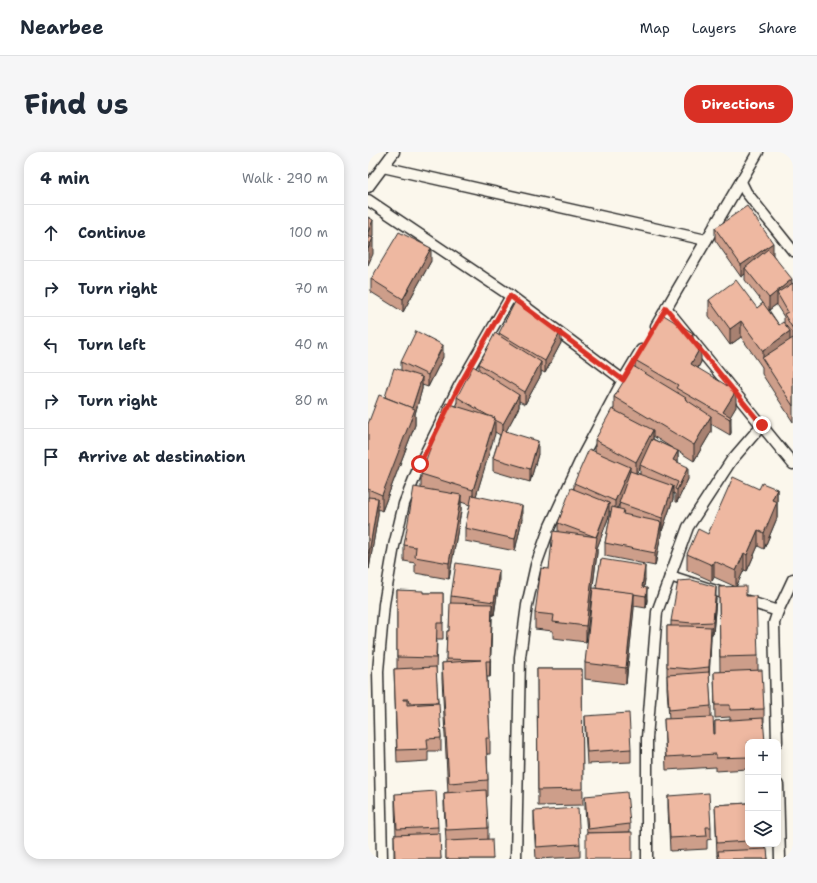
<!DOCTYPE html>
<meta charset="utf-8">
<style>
:root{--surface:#fff;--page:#f6f6f7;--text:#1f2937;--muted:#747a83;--line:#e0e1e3;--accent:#d93025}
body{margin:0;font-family:"Shantell Sans",sans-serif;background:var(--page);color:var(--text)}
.controls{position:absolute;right:12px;bottom:12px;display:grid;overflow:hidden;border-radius:8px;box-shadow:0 2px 10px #0003}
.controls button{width:36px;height:36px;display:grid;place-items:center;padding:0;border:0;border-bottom:1px solid var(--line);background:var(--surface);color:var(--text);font:20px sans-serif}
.stop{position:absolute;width:12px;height:12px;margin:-9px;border:3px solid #d93025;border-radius:50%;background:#fff}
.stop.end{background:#d93025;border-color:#fff;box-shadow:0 1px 4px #0008}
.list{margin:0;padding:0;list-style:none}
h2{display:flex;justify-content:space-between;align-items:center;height:52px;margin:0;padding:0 16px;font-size:17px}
h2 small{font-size:13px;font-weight:400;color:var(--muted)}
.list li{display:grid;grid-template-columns:26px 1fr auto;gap:12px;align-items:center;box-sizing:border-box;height:56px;padding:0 16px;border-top:1px solid var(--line)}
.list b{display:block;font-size:15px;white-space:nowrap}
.list em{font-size:13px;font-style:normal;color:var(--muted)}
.icon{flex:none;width:22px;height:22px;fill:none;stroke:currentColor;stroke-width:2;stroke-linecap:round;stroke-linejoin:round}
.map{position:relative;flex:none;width:425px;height:707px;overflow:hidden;border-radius:16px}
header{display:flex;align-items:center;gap:24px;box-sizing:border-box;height:56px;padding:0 20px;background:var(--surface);border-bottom:1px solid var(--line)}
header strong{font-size:19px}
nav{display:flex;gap:22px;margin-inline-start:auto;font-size:14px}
.intro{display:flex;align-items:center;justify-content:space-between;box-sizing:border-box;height:96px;padding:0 24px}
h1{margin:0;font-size:28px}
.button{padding:10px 18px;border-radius:16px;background:var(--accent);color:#fff;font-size:14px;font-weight:700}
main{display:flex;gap:24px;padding:0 24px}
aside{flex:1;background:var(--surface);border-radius:16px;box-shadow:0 2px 10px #0003}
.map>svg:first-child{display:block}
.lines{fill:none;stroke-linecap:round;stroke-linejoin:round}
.street-casing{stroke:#2b2b2b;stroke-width:13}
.street{stroke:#fbf7ec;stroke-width:10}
.wall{fill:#cd9e8a;stroke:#2b2b2b;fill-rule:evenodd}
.shaded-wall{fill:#a78171;stroke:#2b2b2b}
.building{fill:#eeb8a1;stroke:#2b2b2b}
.route{stroke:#d93025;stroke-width:5}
</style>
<header>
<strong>Nearbee</strong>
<nav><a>Map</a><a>Layers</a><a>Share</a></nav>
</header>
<div class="intro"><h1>Find us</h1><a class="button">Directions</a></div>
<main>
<aside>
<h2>4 min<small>Walk · 290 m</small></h2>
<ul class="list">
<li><svg class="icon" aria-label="ahead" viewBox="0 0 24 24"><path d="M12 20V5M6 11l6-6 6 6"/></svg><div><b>Continue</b></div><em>100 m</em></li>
<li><svg class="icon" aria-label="right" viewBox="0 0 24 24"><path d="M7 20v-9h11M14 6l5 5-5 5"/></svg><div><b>Turn right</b></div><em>70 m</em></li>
<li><svg class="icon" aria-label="left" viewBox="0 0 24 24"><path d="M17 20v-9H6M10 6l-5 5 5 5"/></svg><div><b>Turn left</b></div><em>40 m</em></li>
<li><svg class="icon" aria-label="right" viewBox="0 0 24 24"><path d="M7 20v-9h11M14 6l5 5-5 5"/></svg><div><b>Turn right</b></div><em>80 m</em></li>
<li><svg class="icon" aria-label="arrive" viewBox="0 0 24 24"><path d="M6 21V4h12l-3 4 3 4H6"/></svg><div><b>Arrive at destination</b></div></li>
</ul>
</aside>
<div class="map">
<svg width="425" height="707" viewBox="0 0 425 707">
<rect width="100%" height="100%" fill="#fbf7ec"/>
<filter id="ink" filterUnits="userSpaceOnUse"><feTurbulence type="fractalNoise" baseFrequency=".025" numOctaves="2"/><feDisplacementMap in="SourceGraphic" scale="8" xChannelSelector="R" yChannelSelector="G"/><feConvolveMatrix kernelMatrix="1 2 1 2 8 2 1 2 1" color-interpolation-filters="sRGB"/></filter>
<g filter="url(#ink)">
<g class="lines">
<defs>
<g id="street">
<polyline points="15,15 338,88"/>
<polyline points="373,30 378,40 425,99"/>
<polyline points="0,35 26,0"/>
<polyline points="0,48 143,144 255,228"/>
<polyline points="298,156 425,312"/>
<polyline points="288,174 390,0"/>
<polyline points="302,424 410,459"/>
<polyline points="409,590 406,471 410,459 425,427"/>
<polyline points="410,633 412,707"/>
<polyline points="14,707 10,519 16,452 26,394 36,352 52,312 91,234 143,144"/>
<polyline points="148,707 152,505 159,453 168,413 182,374 214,305 255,228 273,198"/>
<polyline points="279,707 279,586 289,460 320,375 363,309 394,273"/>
</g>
</defs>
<use href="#street" class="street-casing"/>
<use href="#street" class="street"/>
</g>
<g class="wall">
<path d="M347,76L405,103L424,132L425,131V270L394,222V215L373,185L362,193L341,164V148L389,156L395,151L377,128V122L373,125L347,88ZM409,152V154L416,165V171L411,173L401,158Z"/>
<polygon points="63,109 35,160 3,140 3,127"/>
<polygon points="131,181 193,191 177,221 173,219 173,223 157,252 151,249 151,255 138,279 170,302 162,330 125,319 125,306 132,283 127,280 108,344 154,367 147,399 97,389 97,376 102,353 93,350 93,359 81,427 47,421 47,411 36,409 36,393 53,336 53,322 89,254 89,245 111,217 111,212 131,184"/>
<path d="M325,189L333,210L330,216L368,255L362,264L363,281L362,283L343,272V280L326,309L310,299V310L320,327L309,350H307V342L305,341V347L294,379L293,378V382L287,414L237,404V391L243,360L241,359V364L229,396V401L218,490L185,486V479L167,477V461L181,417L190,380V371L206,337V331L227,300V288L246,258V245L267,215V208ZM285,284L307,298L285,287ZM272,315V322L268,321ZM251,352V357L249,356Z"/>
<polygon points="75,205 60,235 54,233 54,237 47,262 47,273 14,359 10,357 10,362 1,417 0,417 0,272 17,245 33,218 33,210"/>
<polygon points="391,337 409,337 409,366 396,397 390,394 379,419 376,418 368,435 378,444 390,504 390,519 396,557 396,570 380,590 380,617 348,619 348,615 298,618 296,567 301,567 299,536 299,474 303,474 303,469 348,447 345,482 343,482 341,526 343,554 343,565 346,582 347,582 347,569 362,568 362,565 347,566 346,520 352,520 351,435 368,435 346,425 344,429 319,418 319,402 340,382"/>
<polygon points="233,407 277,427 276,435 279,448 278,456 266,454 258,532 217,527 217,511"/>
<polygon points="131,430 126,463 124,463 122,525 119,525 122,586 122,602 119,602 120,628 120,644 118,645 120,676 120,688 125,707 78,707 78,689 76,653 76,641 80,640 74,527 74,511 78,511 79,479 81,479 83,444"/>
<polygon points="29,438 55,441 75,441 75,487 69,487 68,519 70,551 73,586 73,599 60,599 60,609 29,611 26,517 29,517"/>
<polygon points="169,517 214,517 215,653 170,654"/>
<polygon points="217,564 263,597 263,610 219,612 217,577"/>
<polygon points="27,642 70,675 70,681 73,707 26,707 26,683 28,683 27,654"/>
<polygon points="217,644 262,672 262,680 219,681 217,657"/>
<polygon points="300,644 343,675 343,687 339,688 339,697 302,699 300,656"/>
<polygon points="380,651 380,692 398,692 398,697 400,707 350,707 350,703 349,703 347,653"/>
<polygon points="166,659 212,692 212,705 168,707 166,672"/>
</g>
<g class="shaded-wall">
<polygon points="5,68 5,84 0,96 0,80"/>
<polygon points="5,86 5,102 0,113 0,97"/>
<polygon points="405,91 405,103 377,116 377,122 373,125 373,113"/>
<polygon points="63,96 63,109 35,160 35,147"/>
<polygon points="424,127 424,140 409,141 409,152 401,158 401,146"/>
<polygon points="373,169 373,185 362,193 362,177"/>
<polygon points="193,179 193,191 177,221 177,209"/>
<polygon points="422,179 422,195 395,207 395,199"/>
<polygon points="325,181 325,197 322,187"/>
<polygon points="75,193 75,205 60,235 60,223"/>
<polygon points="333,194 333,210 323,228 323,212"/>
<polygon points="173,210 173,223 157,252 157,240"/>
<polygon points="54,225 54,237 47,262 47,273 14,359 14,343 44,256"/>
<polygon points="368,239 368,255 361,267 355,260"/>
<polygon points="151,243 151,255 135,285 135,272"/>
<polygon points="343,264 343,280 326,309 326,293"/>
<polygon points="363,265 363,281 362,283 362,267"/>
<polygon points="127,266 127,282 105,354 105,338"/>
<polygon points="285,278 285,291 272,313 272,315 268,322 268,310"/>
<polygon points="170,289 170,302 162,330 162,317"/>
<polygon points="310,299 310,312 305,308"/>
<polygon points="262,315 262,327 247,362 247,349"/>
<polygon points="320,315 320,327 309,350 309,338"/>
<polygon points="305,334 305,347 294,379 294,366"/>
<polygon points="409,337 409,366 396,397 396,381 404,348"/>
<polygon points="93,343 93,359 81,427 81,411"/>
<polygon points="10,346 10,362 1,417 1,401"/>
<polygon points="241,351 241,364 229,396 229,401 218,490 218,474 228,386"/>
<polygon points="154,354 154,367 147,399 147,387"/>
<polygon points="293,370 293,382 287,414 287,401"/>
<polygon points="390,378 390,394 379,419 379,403"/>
<polygon points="376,401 376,418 368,435 368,419"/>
<polygon points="346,409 346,425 344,429 344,413"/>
<polygon points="277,414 277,427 275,443 274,435"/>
<polygon points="131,418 131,430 126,463 126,450"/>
<polygon points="348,435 348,447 345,482 345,470"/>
<polygon points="279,436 279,448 278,456 278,444"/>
<polygon points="266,441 266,457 258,532 258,516"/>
<polygon points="124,452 124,468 122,525 122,509"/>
<polygon points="343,475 343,488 341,528 341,515"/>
</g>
<g class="building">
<polygon points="379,54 405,91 373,113 347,76"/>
<polygon points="0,65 5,68 0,80"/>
<polygon points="31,80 63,96 35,147 3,127"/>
<polygon points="0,84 5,86 0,97"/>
<polygon points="400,97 424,127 401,146 377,116"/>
<polygon points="368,128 389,156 395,151 411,173 415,170 422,179 395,199 373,169 362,177 341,148"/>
<polygon points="425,131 425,177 416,162 420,160 409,141"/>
<polygon points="147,150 193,179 177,209 131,181"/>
<polygon points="294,162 325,181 322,187 333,194 323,212 368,239 355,260 363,265 362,267 308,236 310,233 267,208"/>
<polygon points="48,179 75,193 60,223 33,210"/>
<polygon points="127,181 173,210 157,240 111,212"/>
<polygon points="425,186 425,254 394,206"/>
<polygon points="105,214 151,243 135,272 127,268 127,266 119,263 89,245"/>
<polygon points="265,214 318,246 317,247 343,264 326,293 246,245"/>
<polygon points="26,216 54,225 44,256 17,245"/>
<polygon points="11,243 47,257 14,343 0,337 0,272"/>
<polygon points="78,251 127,266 105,338 53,322"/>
<polygon points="244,257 285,278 268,310 227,288"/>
<polygon points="134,278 170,289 162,317 125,306"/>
<polygon points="284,287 310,299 305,308 320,315 309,338 307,337 310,330 272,313"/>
<polygon points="221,297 262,315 247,349 206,331"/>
<polygon points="262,319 305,334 294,366 251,351"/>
<polygon points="365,325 391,337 394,331 409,337 404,348 409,350 396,381 390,378 379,403 376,401 368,419 346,409 344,413 319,402 330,377 340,382"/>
<polygon points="46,335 93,343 81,411 47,405 48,395 36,393"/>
<polygon points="203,336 241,351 228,385 225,384 190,371"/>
<polygon points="104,343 154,354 147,387 97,376"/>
<polygon points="0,345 10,346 1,401 0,401"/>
<polygon points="244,355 256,358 255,362 293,370 287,401 237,391"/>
<polygon points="185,379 229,385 218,474 185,470 186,463 167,461 173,416 181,417"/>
<polygon points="233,407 277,414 274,435 279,436 278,444 228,436"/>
<polygon points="88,411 131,418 126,450 83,444"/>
<polygon points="324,428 348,435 345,470 324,471 303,469 310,429"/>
<polygon points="378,434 378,444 388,444 390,504 352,505 351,435"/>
<polygon points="225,436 266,441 258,516 217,511"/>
<polygon points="29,438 55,439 55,441 75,441 75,471 69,471 68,506 29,505"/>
<polygon points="82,451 124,452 122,509 118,509 122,586 118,586 120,628 81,631 74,511 113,508 78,507 79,479 81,479"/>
<polygon points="299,474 320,474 343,475 341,515 321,517 299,515"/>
<polygon points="68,515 70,550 41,551 40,547 35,547 35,548 39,548 39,553 71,551 73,586 59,587 60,597 29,598 26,517"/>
<polygon points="169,517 214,517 215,637 170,638"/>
<polygon points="394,518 396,557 362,558 362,553 347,553 346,520"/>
<polygon points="341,520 343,554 301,558 299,523"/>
<polygon points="261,561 263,597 219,600 217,564"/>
<polygon points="345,565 346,582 347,582 347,569 395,566 397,590 380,590 380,605 348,606 348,602 298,605 296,567"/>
<polygon points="118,638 120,676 78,678 76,641"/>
<polygon points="68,639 70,675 29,677 27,642"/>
<polygon points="259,640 262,672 220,677 217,644"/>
<polygon points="341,641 343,675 338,675 339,684 302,686 300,644"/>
<polygon points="380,651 380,689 349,691 347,653"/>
<polygon points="210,656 212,692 168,695 166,659"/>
<polygon points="264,680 264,707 218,707 218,681"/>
<polygon points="72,681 73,707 27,707 26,683"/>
<polygon points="124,687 125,707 78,707 78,689"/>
<polygon points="399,697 400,707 351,707 350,699"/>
</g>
</g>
<g class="lines" filter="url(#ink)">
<polyline class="route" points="52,312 91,234 142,144 255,228 298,156 394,273"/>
</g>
</svg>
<div class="controls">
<button>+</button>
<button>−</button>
<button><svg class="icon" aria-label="layers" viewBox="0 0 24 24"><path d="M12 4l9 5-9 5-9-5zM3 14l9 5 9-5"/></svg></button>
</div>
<div class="stop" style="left:52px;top:312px"></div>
<div class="stop end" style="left:394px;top:273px"></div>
</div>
</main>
